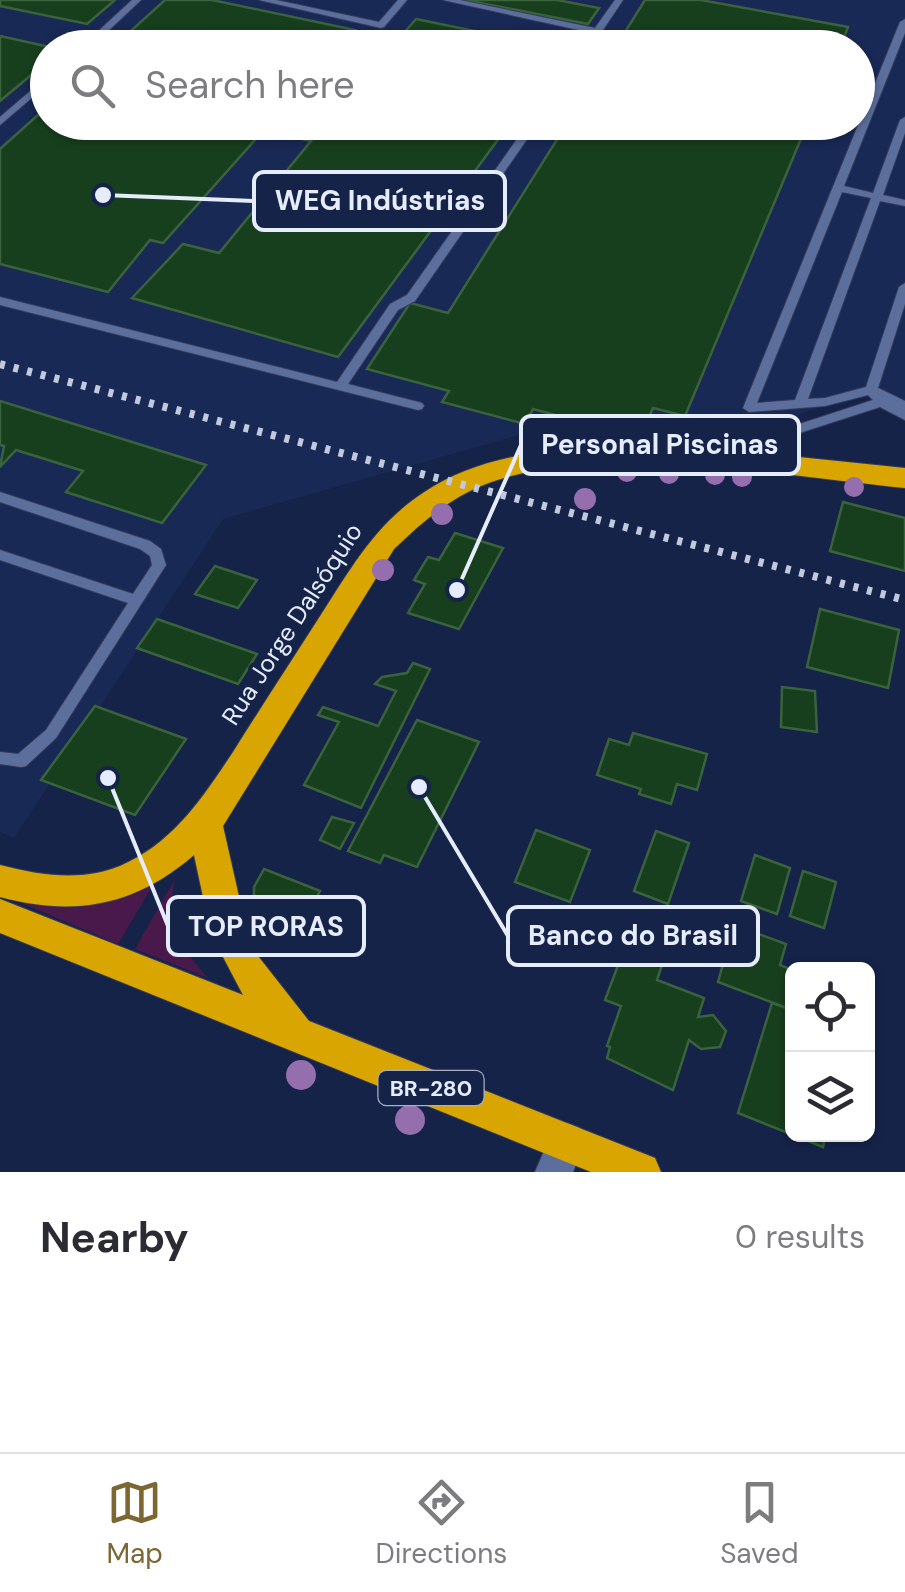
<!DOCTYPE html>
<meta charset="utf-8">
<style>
:root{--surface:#fff;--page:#f2f2f3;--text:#2b2b33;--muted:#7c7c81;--line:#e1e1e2;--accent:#7c6733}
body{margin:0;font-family:"DM Sans",sans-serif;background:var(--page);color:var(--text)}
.controls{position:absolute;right:30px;bottom:30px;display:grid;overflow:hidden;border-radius:15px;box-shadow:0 2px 8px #0004}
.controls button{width:90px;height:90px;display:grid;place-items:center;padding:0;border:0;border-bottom:2px solid var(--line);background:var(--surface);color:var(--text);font:50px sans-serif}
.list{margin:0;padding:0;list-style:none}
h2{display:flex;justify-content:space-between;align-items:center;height:130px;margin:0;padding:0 40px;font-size:42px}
h2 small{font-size:32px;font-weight:400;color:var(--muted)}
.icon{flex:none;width:55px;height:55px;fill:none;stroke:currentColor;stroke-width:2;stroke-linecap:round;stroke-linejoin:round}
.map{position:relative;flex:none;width:905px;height:1172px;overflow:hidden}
.search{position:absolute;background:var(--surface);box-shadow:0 2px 8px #0004;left:30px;right:30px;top:30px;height:110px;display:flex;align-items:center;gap:25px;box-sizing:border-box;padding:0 35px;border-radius:55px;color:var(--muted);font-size:38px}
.sheet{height:280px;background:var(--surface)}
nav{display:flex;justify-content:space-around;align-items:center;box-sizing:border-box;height:140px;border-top:2px solid var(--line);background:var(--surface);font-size:28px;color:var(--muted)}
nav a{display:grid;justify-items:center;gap:5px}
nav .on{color:var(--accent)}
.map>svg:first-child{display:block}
.built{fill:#192956;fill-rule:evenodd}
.green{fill:#48194a}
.building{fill:#173f1d;stroke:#3a623d;stroke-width:2.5}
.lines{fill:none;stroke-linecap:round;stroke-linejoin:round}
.lane-casing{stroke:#353c5b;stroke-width:2}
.street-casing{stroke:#353c5b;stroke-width:2}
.highway-casing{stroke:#353c5b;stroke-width:2}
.lane{fill:#5c6f9c;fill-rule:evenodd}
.street{fill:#5c6f9c;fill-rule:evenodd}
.highway{fill:#d8a501;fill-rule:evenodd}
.rail{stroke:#c1cadc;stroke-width:8;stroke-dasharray:5 9;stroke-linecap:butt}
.tree{fill:#956ead}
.labels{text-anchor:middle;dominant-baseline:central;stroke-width:8;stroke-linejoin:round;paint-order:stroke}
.shield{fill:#152349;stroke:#a7b0c6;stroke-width:2.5}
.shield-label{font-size:22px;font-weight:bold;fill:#e5ecfb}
.street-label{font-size:25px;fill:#e5ecfb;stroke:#152349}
.leader{fill:none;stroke:#e5ecfb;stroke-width:4}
.callout-dot{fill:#e5ecfb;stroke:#152349;stroke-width:4}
.callout{fill:#152349;stroke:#e5ecfb;stroke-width:4}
.callout-label{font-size:28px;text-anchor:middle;font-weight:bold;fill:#e5ecfb}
</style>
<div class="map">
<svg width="905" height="1172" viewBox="0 0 905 1172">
<rect width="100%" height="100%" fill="#152349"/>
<path class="built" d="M0,0H905V408L870,390L711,445L536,430L223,519L14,838L0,832ZM48,48H858V122H48Z"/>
<g class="green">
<polygon points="160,873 118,944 19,902 83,905"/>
<path d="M175,879C165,919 181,949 208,978L135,949Z"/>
</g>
<g class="building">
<polygon points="0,0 115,0 87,24 0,6"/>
<polygon points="165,0 212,0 355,30 339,48 112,48"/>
<polygon points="465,0 557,0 599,8 588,24"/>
<polygon points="645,0 701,0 848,27 840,48 615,48"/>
<polygon points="416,19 557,48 358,48 368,36 397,41"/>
<polygon points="0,36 54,48 48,48 48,61 0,101"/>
<polygon points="48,106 48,122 511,122 338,357 132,298 183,244 219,253 311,141 263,131 163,243 150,240 108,292 0,264 0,149"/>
<polygon points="568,122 808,122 685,416 653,408 640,438 533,409 525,424 442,402 449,391 367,369 410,303 448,313"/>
<polygon points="0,401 206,465 162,523 66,492 83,471 16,450 0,467 4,446 0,445"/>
<polygon points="843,502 905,518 905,571 830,551"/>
<polygon points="455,533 503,548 459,629 408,613 425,584 414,580 428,557 439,560"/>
<polygon points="215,566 257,580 238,608 195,594"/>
<polygon points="820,609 899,630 888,688 807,667"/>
<polygon points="157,619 257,654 238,684 137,648"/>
<polygon points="413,663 430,669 361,808 304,785 339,722 318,715 323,707 378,726 396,691 375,684 382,677 407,673"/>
<polygon points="782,687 815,691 817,732 781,727"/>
<polygon points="95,706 186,739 135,815 41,780"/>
<polygon points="417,720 479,742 417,867 384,855 380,863 348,851"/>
<polygon points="633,733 707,754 697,790 677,784 671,804 639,794 641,789 597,775 609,739 629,745"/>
<polygon points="332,817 354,823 340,849 320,840"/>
<polygon points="536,830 590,850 570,902 515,882"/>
<polygon points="656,831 689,843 668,904 634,891"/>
<polygon points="755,855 790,868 777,914 741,901"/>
<polygon points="264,869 320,891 294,940 254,922 254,887"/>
<polygon points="803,871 836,882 824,928 790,916"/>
<polygon points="633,925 685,941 682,952 668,947 657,980 704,998 698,1017 713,1015 726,1031 720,1047 701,1049 689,1040 673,1090 607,1058 610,1047 607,1046 621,1006 605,1000"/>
<polygon points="734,925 786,944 780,965 792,970 792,1010 718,982"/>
<polygon points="772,1003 792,1010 792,1134 826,1134 823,1147 738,1113"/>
</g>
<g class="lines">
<defs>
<g id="lane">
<polygon points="132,0 141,0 90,48 80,48"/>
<polygon points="259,0 276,0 379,22 398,0 407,0 384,27 381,28"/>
<polygon points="443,0 460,0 595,28 615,0 623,0 591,48 582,48 592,33"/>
<path d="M905,19V33L844,186L873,193L900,120L905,117V133L883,195L905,200V206L880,201L808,399L825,398L866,387L899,287L905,283V304L878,388L905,401V420L880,407L719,459H711L709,456L711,453L873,400L868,395L825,406L749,412L743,408L900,22ZM842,192L871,198L795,400L757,403Z"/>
<polygon points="48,76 48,84 0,125 0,117"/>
<polygon points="529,122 539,122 415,301 398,310 348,384 422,403 424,406 422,409 418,410 0,305 0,297 337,382 390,304 407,295"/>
<polygon points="0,492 150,541 161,549 166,565 56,738 26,766 21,767 0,764 0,752 18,754 46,730 128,603 0,560 0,550 133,594 152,565 150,556 140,549 0,502"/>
</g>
<polygon id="street" points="567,1123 580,1128 585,1141 573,1172 535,1172 554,1128"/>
<path id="highway" d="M636,446L749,452L905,468V488C789,476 587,441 481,486C447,500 420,524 394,549L223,826L247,932L258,956L309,1021L655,1158L661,1172H591L0,933V899L243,995L211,934L194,855C135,906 75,917 0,897V865C38,875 82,882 120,866C174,843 204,796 235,749C262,706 290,663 317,621C349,572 374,525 423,493C485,451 563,448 636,446Z"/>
</defs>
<use href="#lane" class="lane-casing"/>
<use href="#street" class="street-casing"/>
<use href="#highway" class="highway-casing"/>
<use href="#lane" class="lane"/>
<use href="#street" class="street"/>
<use href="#highway" class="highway"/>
<polyline class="rail" points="0,364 905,600"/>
</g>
<g class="tree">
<circle cx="627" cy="472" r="10"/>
<circle cx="669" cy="474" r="10"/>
<circle cx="715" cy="475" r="10"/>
<circle cx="742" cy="477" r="10"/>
<circle cx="854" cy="487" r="10"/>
<circle cx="585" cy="499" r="11"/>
<circle cx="442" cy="514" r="11"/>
<circle cx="383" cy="570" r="11"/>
<circle cx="301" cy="1075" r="15"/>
<circle cx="410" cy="1120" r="15"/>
</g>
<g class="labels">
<rect class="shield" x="378.5" y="1071" width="105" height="34" rx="8"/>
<g class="shield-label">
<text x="431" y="1088">BR-280</text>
</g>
<g class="street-label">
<text transform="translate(292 624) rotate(-57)">Rua Jorge Dalsóquio</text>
</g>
</g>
<path class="leader" d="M103 195L254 201M457 590L521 445M108 778L168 926M419 787L508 936"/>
<g class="callout-dot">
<circle cx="103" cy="195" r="10"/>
<circle cx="457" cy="590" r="10"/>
<circle cx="108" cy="778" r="10"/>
<circle cx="419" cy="787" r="10"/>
</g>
<g class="callout">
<rect x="254" y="172" width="251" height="58" rx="10"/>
<rect x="521" y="416" width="278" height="58" rx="10"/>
<rect x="168" y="897" width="196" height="58" rx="10"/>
<rect x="508" y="907" width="250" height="58" rx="10"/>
</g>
<g class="callout-label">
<text x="380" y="210">WEG Indústrias</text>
<text x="660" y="454">Personal Piscinas</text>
<text x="266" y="936">TOP RORAS</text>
<text x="633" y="945">Banco do Brasil</text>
</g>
</svg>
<div class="controls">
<button><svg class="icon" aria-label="locate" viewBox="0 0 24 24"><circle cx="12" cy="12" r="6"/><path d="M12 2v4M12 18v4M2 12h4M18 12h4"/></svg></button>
<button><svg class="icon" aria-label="layers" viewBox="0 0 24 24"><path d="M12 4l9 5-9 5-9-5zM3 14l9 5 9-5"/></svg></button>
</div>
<div class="search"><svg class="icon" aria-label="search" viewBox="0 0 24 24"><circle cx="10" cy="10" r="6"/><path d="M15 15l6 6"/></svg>Search here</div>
</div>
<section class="sheet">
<h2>Nearby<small>0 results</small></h2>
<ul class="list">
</ul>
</section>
<nav>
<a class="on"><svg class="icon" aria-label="map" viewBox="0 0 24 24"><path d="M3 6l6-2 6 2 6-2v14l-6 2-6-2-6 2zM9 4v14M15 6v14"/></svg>Map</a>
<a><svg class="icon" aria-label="directions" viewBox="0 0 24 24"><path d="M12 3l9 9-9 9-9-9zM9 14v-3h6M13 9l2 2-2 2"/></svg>Directions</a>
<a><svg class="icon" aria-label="saved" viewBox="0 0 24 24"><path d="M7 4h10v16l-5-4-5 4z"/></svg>Saved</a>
</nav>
